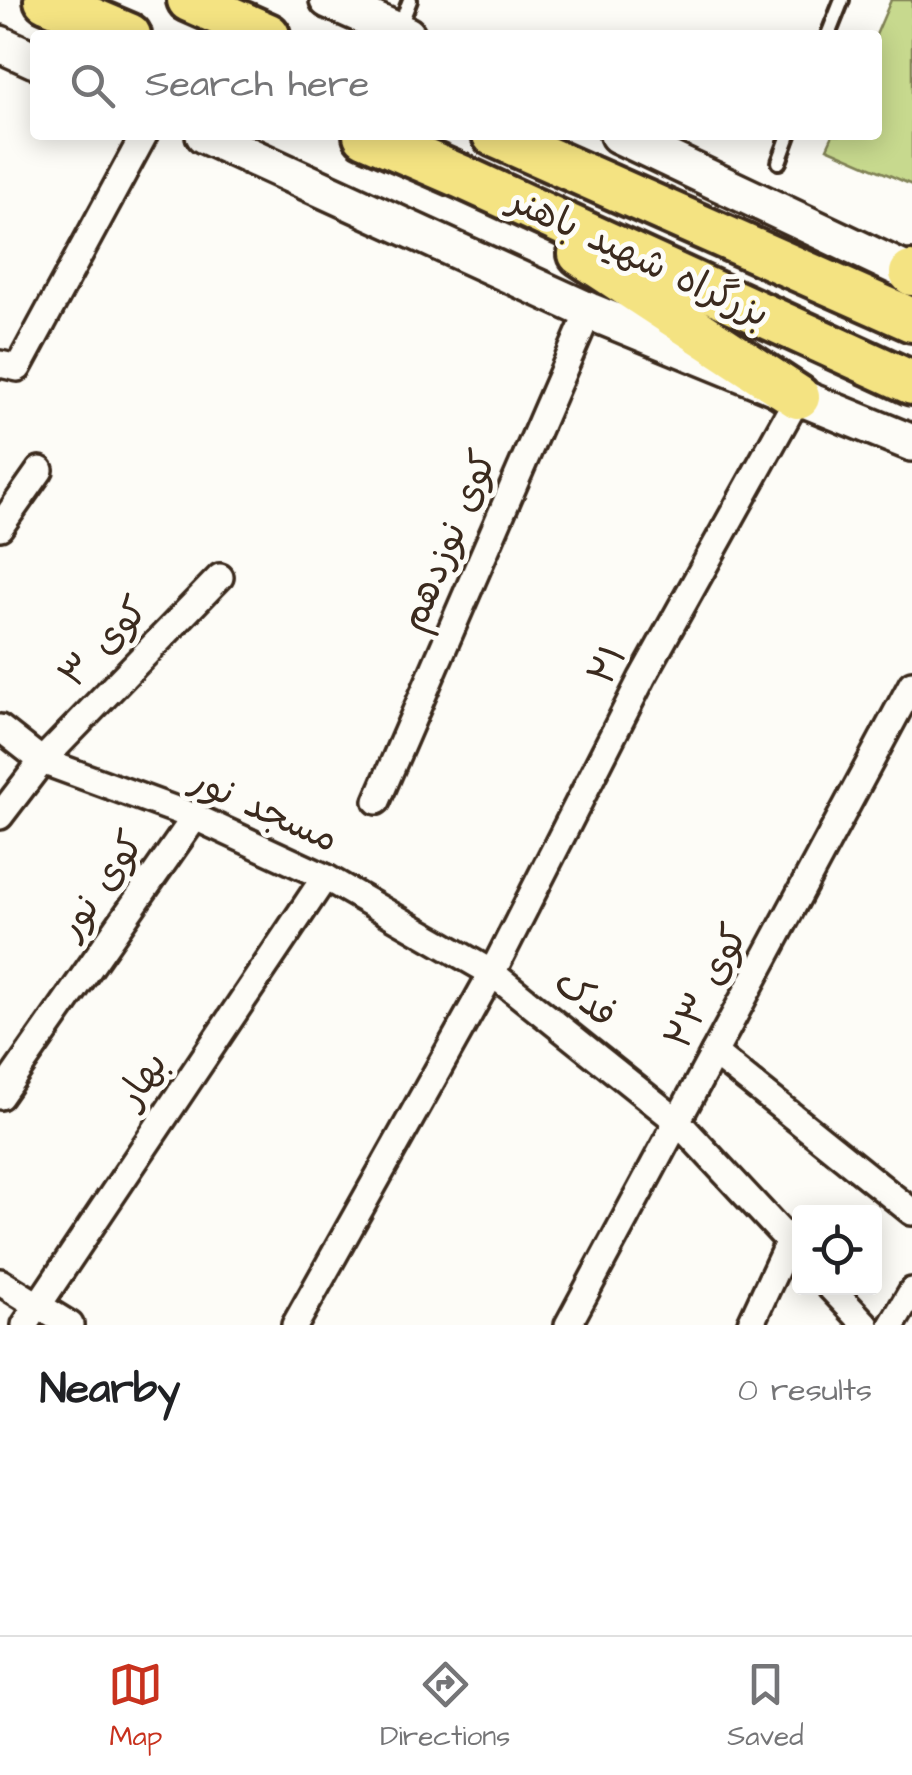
<!DOCTYPE html>
<meta charset="utf-8">
<style>
:root{--surface:#fff;--page:#f6f6f6;--text:#202124;--muted:#757577;--line:#e0e0e0;--accent:#c8321e}
body{margin:0;font-family:"Architects Daughter","Playpen Sans Arabic",sans-serif;background:var(--page);color:var(--text)}
.controls{position:absolute;right:30px;bottom:30px;display:grid;overflow:hidden;border-radius:10px;box-shadow:0 5px 25px #0003}
.controls button{width:90px;height:90px;display:grid;place-items:center;padding:0;border:0;border-bottom:2px solid var(--line);background:var(--surface);color:var(--text);font:50px sans-serif}
.list{margin:0;padding:0;list-style:none}
h2{display:flex;justify-content:space-between;align-items:center;height:130px;margin:0;padding:0 40px;font-size:42px}
h2 small{font-size:32px;font-weight:400;color:var(--muted)}
.icon{flex:none;width:55px;height:55px;fill:none;stroke:currentColor;stroke-width:2;stroke-linecap:round;stroke-linejoin:round}
.map{position:relative;flex:none;width:912px;height:1325px;overflow:hidden}
.search{position:absolute;background:var(--surface);box-shadow:0 5px 25px #0003;left:30px;right:30px;top:30px;height:110px;display:flex;align-items:center;gap:25px;box-sizing:border-box;padding:0 35px;border-radius:10px;color:var(--muted);font-size:38px}
.sheet{height:310px;background:var(--surface)}
nav{display:flex;justify-content:space-around;align-items:center;box-sizing:border-box;height:140px;border-top:2px solid var(--line);background:var(--surface);font-size:28px;color:var(--muted)}
nav a{display:grid;justify-items:center;gap:5px}
nav .on{color:var(--accent)}
.map>svg:first-child{display:block}
.green{fill:#c7d98e;stroke:#818256;stroke-width:2.5}
.lines{fill:none;stroke-linecap:round;stroke-linejoin:round}
.service-casing{stroke:#3b2a1e;stroke-width:20}
.minor-casing{stroke:#3b2a1e;stroke-width:32}
.secondary-casing{stroke:#3b2a1e;stroke-width:42}
.trunk-casing{stroke:#3b2a1e;stroke-width:50}
.service{stroke:#fdfcf7;stroke-width:12}
.minor{stroke:#fdfcf7;stroke-width:25}
.secondary{stroke:#fdfcf7;stroke-width:35}
.trunk{stroke:#f4e382;stroke-width:42}
.labels{text-anchor:middle;dominant-baseline:central;stroke-width:10;stroke-linejoin:round;paint-order:stroke}
.street-label{font-size:38px;fill:#3b2a1e;stroke:#fdfcf7}
</style>
<div class="map">
<svg width="912" height="1325" viewBox="0 0 912 1325">
<rect width="100%" height="100%" fill="#fdfcf7"/>
<filter id="ink" filterUnits="userSpaceOnUse"><feTurbulence type="fractalNoise" baseFrequency=".01" numOctaves="2"/><feDisplacementMap in="SourceGraphic" scale="20" xChannelSelector="R" yChannelSelector="G"/><feConvolveMatrix kernelMatrix="1 2 1 2 8 2 1 2 1" color-interpolation-filters="sRGB"/></filter>
<g filter="url(#ink)">
<polygon class="green" points="891,0 912,0 912,185 827,148 833,135 877,135 876,35"/>
<g class="lines">
<defs>
<g id="service">
<polyline points="399,28 410,0"/>
<polyline points="828,35 842,0"/>
<polyline points="779,162 789,135"/>
</g>
<g id="minor">
<polyline points="0,364 18,368 144,135"/>
<polyline points="0,527 40,470"/>
<polyline points="0,728 42,761 195,817 325,877 492,973 677,1121 800,1253"/>
<polyline points="377,801 589,311"/>
<polyline points="0,816 42,761 220,577"/>
<polyline points="714,1053 912,1212"/>
<polyline points="0,1096 195,817"/>
<polyline points="0,1282 70,1325"/>
<polyline points="831,1288 866,1325"/>
<polyline points="25,1325 325,877"/>
<polyline points="295,1325 492,973 642,678 798,397"/>
<polyline points="568,1325 912,684"/>
<polyline points="750,1325 789,1241"/>
<polyline points="892,1325 912,1291"/>
</g>
<g id="secondary">
<polyline points="328,0 407,35"/>
<polyline points="0,44 35,60"/>
<polyline points="204,135 589,311 912,443"/>
<polyline points="618,135 912,274"/>
</g>
<g id="trunk">
<polyline points="46,0 129,35"/>
<polyline points="189,0 268,35"/>
<polyline points="365,135 462,177 912,383"/>
<polyline points="494,135 912,320"/>
<polyline points="580,254 798,397"/>
<polyline points="911,273 912,274"/>
</g>
</defs>
<use href="#service" class="service-casing"/>
<use href="#minor" class="minor-casing"/>
<use href="#secondary" class="secondary-casing"/>
<use href="#trunk" class="trunk-casing"/>
<use href="#service" class="service"/>
<use href="#minor" class="minor"/>
<use href="#secondary" class="secondary"/>
<use href="#trunk" class="trunk"/>
</g>
</g>
<g class="labels">
<g class="street-label">
<text transform="translate(639 258) rotate(25)">بزرگراه شهید باهنر</text>
<text transform="translate(449 541) rotate(-67)">کوی نوزدهم</text>
<text transform="translate(104 643) rotate(-46)">کوی ۳</text>
<text transform="translate(608 665) rotate(-62)">۲۱</text>
<text transform="translate(264 810) rotate(24)">مسجد نور</text>
<text transform="translate(101 886) rotate(-55)">کوی نور</text>
<text transform="translate(707 987) rotate(-62)">کوی ۲۳</text>
<text transform="translate(585 999) rotate(39)">فدک</text>
<text transform="translate(143 1080) rotate(-56)">بهار</text>
</g>
</g>
</svg>
<div class="controls">
<button><svg class="icon" aria-label="locate" viewBox="0 0 24 24"><circle cx="12" cy="12" r="6"/><path d="M12 2v4M12 18v4M2 12h4M18 12h4"/></svg></button>
</div>
<div class="search"><svg class="icon" aria-label="search" viewBox="0 0 24 24"><circle cx="10" cy="10" r="6"/><path d="M15 15l6 6"/></svg>Search here</div>
</div>
<section class="sheet">
<h2>Nearby<small>0 results</small></h2>
<ul class="list">
</ul>
</section>
<nav>
<a class="on"><svg class="icon" aria-label="map" viewBox="0 0 24 24"><path d="M3 6l6-2 6 2 6-2v14l-6 2-6-2-6 2zM9 4v14M15 6v14"/></svg>Map</a>
<a><svg class="icon" aria-label="directions" viewBox="0 0 24 24"><path d="M12 3l9 9-9 9-9-9zM9 14v-3h6M13 9l2 2-2 2"/></svg>Directions</a>
<a><svg class="icon" aria-label="saved" viewBox="0 0 24 24"><path d="M7 4h10v16l-5-4-5 4z"/></svg>Saved</a>
</nav>
